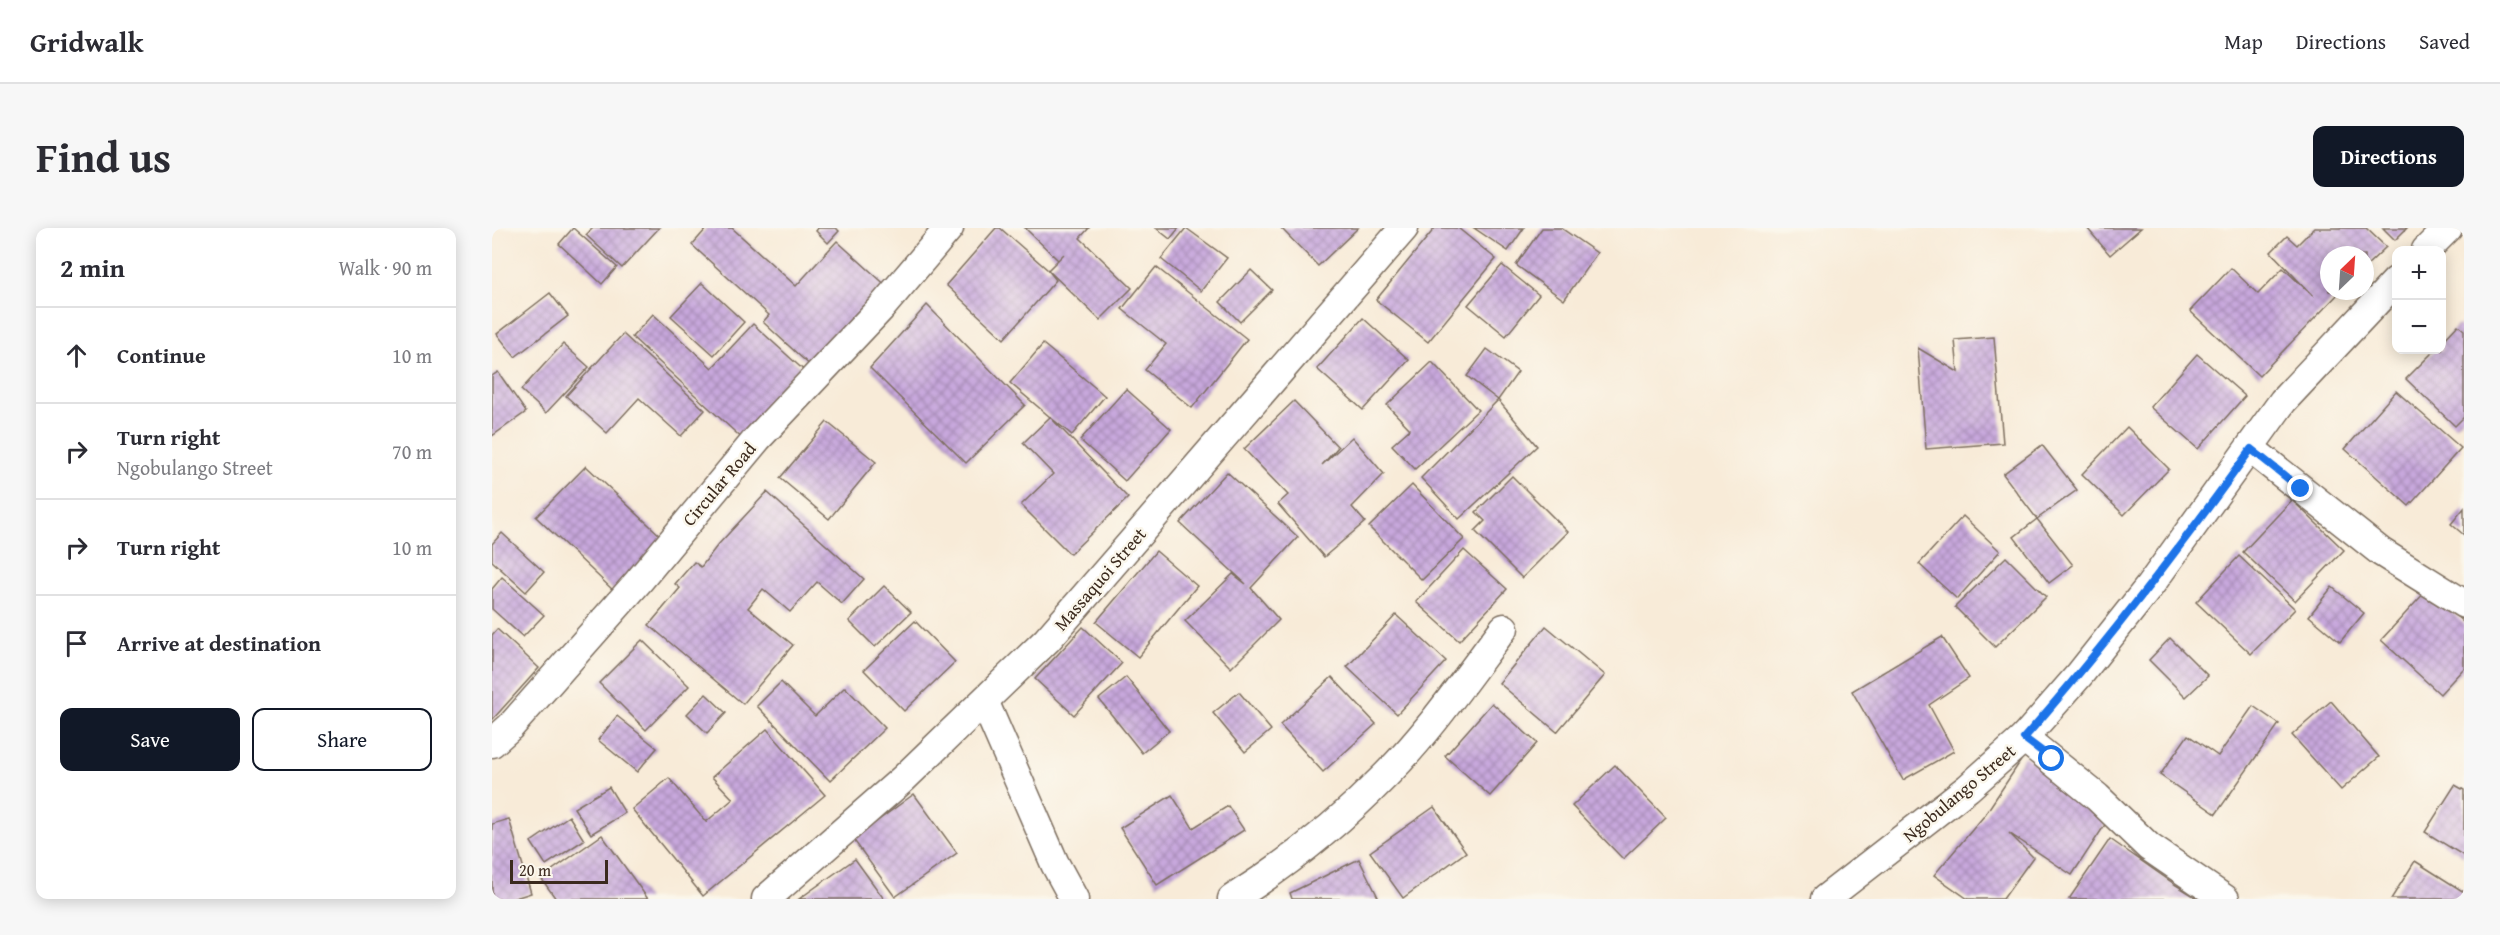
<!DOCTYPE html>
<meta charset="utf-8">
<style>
:root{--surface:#fff;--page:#f7f7f7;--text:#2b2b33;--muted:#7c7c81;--line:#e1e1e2;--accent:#111827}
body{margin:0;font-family:"Gentium Book Plus",serif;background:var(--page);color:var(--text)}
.controls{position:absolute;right:18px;top:18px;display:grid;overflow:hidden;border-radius:12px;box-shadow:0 3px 15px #0003}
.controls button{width:54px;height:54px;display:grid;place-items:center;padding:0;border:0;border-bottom:2px solid var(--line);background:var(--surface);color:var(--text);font:30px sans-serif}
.compass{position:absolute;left:1828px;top:18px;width:54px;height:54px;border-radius:50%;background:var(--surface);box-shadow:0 3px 15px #0003;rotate:25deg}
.scale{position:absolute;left:18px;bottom:15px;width:98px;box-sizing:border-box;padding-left:6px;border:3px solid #3b2a1e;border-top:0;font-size:16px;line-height:21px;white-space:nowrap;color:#3b2a1e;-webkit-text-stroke:4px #fbf7ec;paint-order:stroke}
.stop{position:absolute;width:18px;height:18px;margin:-14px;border:4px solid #1a73e8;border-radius:50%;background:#fff}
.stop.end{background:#1a73e8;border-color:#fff;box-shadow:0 2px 6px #0008}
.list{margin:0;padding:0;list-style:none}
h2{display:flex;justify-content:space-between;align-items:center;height:78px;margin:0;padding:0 24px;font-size:26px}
h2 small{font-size:20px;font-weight:400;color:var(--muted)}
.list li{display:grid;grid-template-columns:39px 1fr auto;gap:18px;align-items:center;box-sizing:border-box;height:96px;padding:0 24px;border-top:2px solid var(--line)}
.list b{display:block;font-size:22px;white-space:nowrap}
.list p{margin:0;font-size:20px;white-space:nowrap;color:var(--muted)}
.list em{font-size:20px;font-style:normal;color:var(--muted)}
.actions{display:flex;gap:12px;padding:18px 24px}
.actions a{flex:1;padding:14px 0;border:2px solid var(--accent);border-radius:12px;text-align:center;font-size:21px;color:var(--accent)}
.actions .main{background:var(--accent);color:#fff}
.icon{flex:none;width:33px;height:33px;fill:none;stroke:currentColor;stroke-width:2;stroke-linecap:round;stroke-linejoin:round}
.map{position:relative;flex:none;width:1972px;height:671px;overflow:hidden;border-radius:12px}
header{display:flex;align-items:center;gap:36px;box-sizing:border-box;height:84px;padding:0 30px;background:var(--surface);border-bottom:2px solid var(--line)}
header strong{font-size:28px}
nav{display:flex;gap:33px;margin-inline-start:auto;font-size:21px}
.intro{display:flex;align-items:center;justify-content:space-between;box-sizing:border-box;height:144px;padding:0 36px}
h1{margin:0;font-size:42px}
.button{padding:15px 27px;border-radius:12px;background:var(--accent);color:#fff;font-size:21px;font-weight:700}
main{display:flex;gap:36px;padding:0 36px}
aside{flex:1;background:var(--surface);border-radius:12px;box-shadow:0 3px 15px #0003}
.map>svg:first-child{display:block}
.building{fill:url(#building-cross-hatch)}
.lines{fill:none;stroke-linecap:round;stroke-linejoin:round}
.minor-casing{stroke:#7d6e5f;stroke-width:31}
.minor{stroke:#fff;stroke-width:28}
.route{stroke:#1a73e8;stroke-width:8}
.labels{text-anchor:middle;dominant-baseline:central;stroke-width:5;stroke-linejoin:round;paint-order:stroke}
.street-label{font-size:18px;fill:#3b2a1e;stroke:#fbf7ec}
</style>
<header>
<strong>Gridwalk</strong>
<nav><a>Map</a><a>Directions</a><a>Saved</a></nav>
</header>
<div class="intro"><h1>Find us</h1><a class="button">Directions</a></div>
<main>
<aside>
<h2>2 min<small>Walk · 90 m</small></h2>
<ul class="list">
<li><svg class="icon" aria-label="ahead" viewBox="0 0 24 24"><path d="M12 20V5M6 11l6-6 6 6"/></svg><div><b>Continue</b></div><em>10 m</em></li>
<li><svg class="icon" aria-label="right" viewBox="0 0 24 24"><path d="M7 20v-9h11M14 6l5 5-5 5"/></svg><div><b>Turn right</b><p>Ngobulango Street</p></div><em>70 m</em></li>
<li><svg class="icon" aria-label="right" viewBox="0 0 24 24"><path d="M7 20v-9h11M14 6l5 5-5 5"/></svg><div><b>Turn right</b></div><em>10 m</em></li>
<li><svg class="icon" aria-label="arrive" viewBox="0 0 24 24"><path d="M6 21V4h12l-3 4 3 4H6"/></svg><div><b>Arrive at destination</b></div></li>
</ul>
<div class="actions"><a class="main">Save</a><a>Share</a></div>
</aside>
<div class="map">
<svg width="1972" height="671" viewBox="0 0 1972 671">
<defs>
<pattern id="building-cross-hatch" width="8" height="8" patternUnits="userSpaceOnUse" patternTransform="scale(1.5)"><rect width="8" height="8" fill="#c8a8dd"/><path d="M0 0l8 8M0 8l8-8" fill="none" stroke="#a489b3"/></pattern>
</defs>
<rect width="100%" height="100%" fill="#fbf7ec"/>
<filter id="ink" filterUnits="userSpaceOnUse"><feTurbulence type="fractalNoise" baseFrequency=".0167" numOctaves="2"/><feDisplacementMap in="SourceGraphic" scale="12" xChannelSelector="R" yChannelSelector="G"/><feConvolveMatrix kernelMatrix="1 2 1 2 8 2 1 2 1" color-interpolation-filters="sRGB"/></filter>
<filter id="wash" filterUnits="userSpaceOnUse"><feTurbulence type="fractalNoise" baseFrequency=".008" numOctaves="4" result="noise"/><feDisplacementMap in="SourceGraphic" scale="24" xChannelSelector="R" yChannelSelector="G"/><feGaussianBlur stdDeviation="1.35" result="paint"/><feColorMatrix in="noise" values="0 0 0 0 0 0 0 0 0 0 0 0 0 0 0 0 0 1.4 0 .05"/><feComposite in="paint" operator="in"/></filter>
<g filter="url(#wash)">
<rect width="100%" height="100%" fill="#f8ebd8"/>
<g id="blocks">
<g class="building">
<polygon points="81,0 125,39 110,56 67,16"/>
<polygon points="101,0 167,0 130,40 94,7"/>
<polygon points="215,0 240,0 304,58 345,13 398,61 323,142 271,94 277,87 200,17"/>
<polygon points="326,0 344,0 347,3 336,15 324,3"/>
<polygon points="504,0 508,0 556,42 564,52 512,111 454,57"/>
<polygon points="533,0 597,0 588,10 640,60 608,92 556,42 572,26 566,32"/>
<polygon points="664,0 687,0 678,11"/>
<polygon points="694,0 735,30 709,63 669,31"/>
<polygon points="789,0 866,0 826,38"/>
<polygon points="943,0 966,0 1004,31 936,114 884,72"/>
<polygon points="982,0 1032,0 1016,23"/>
<polygon points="1050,0 1069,0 1105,25 1072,72 1024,37"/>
<polygon points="1595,0 1649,0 1618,27"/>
<polygon points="1822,0 1874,0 1894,19 1873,39 1873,27 1837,27 1837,63 1849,63 1767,148 1698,83 1739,40 1766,66 1791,40 1822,69 1779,24 1795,8 1805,17"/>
<polygon points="1891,0 1915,0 1903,12"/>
<polygon points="1010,37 1047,67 1014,108 976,77"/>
<polygon points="664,39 755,111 700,180 653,142 674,116 630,81"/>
<polygon points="759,42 780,62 748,94 728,74"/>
<polygon points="210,55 252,94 222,127 179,88"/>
<polygon points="58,65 76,88 23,129 5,106"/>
<polygon points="435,77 533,177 474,235 378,140"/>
<polygon points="161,86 220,140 261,96 317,147 255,215 140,109"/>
<polygon points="871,90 917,132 871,182 825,141"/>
<polygon points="1966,97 1972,102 1972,189 1963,198 1914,151 1943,122 1950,122 1950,114"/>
<polygon points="131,106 213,182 189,208 147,170 115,205 74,168"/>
<polygon points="1502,109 1511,215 1434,221 1426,120 1466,144 1463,112"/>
<polygon points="71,116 97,139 54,185 29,162"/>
<polygon points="551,116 613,168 580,207 558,189 636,270 578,326 529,277 561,246 531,215 558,189 518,155"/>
<polygon points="995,121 1026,144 1006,172 1045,218 967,291 929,250 1006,172 975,148"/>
<polygon points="1705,126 1753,168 1706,221 1658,179"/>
<polygon points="940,134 986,182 923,241 900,217 918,201 895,177"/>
<polygon points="6,144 34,184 0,208 0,148"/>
<polygon points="634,161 679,201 633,253 588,212"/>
<polygon points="1904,163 1969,220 1917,278 1853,221"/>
<polygon points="802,173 846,219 830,237 860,209 892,246 860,279 873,294 832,329 786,276 796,267 752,221"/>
<polygon points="335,194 384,234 337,291 288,250"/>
<polygon points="1635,199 1677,241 1632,287 1590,246"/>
<polygon points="1550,217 1585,262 1545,291 1511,246"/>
<polygon points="94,238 172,311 123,364 44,289"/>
<polygon points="735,244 806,309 759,360 787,392 739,440 693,393 741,346 754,356 688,295"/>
<polygon points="1020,248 1076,304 1030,350 983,303 993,293 984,284"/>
<polygon points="920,257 972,311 930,352 877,299"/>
<polygon points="275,264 372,351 350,376 325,354 298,384 271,361 256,380 301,417 251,476 157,397 188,360 183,356 202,334 209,339 225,318"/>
<polygon points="1800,272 1852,322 1803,373 1751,324"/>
<polygon points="1972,280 1972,307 1959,296"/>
<polygon points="1471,288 1508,323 1465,371 1427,336"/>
<polygon points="1545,291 1581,337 1557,355 1522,309"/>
<polygon points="10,305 52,344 34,364 0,333 0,316"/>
<polygon points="972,322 1015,361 967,413 924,374"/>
<polygon points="664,323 705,358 646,429 604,394"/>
<polygon points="1747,328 1803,381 1759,426 1704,374"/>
<polygon points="1514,329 1554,369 1503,419 1463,379"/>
<polygon points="10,349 52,387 31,409 0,381 0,361"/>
<polygon points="392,358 419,384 383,419 357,393"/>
<polygon points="1840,359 1872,385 1848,414 1817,388"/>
<polygon points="1935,362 1972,395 1972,440 1948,466 1889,412"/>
<polygon points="904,387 954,433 905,486 855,439"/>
<polygon points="423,393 463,434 412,483 372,442"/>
<polygon points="1054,398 1113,447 1065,504 1007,455"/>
<polygon points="591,399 630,435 582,487 543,451"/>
<polygon points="5,401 47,440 0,492 0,407"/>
<polygon points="1450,409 1477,450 1437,477 1462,523 1411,552 1360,463"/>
<polygon points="1678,410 1716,448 1694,469 1657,432"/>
<polygon points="150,412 197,458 154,502 107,455"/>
<polygon points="634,449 677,503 650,525 607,471"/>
<polygon points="840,449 884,496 831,544 788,497"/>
<polygon points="289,454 323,488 353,459 393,500 338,553 265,478"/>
<polygon points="747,464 779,502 753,524 721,485"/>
<polygon points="214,466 234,485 215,505 195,486"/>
<polygon points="1839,473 1887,529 1849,562 1800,507"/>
<polygon points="1000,475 1045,515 998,568 953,528"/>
<polygon points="1761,478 1787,496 1724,586 1668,547 1696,507 1726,528"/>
<polygon points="125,488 165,520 145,544 106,512"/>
<polygon points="275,501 333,567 211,668 140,581 177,550 214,594 241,571 220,549"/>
<polygon points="1532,528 1620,586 1580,647 1517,605 1541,629 1511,671 1476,671 1442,647 1492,588"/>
<polygon points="1123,537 1174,590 1131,631 1080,578"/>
<polygon points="1963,557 1972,562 1972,628 1933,604"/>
<polygon points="117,559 133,585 99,606 82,580"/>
<polygon points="422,566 465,625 403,669 361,611"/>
<polygon points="680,567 701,600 736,578 752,602 665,657 628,600"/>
<polygon points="942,579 974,624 911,670 878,624"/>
<polygon points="77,588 92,612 54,637 39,614"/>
<polygon points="17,591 39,665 20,671 0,671 0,596"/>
<polygon points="110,607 156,671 64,671 49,650"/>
<polygon points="1618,611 1684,657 1707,671 1577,671"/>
<polygon points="363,631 392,671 307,671"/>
<polygon points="867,631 887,671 800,671 798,665"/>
<polygon points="1923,633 1972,664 1972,671 1899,671"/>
</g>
</g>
</g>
<g filter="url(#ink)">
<use href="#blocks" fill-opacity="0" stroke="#7d6e5f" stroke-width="1.5"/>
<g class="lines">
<defs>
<g id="minor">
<polyline points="1934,22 1956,0"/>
<polyline points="1759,221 1889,324 1972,376"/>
<polyline points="493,475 563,636 582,671"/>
<polyline points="1532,510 1605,569 1657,619 1733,671"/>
<polyline points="0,515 18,499 146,354 265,211 389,80 457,0"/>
<polyline points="274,671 411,551 555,412 912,0"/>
<path d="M740,671C796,636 848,594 894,547C938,503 974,450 1012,400"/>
<polyline points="1333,671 1476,560 1532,510 1588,446 1657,359 1791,173 1904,53"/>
</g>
</defs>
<use href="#minor" class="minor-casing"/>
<use href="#minor" class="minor"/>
</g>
</g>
<g class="lines" filter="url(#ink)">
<path class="route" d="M1560,531L1532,510C1613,418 1687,321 1759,221L1809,261"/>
</g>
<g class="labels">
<g class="street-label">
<text transform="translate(227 256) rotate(-50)">Circular Road</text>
<text transform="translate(608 351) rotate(-49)">Massaquoi Street</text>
<text transform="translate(1467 565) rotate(-40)">Ngobulango Street</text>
</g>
</g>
</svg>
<div class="controls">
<button>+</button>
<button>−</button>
</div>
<svg class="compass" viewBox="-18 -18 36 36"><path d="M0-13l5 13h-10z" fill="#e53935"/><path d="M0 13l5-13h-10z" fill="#7c7c81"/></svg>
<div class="scale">20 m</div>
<div class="stop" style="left:1560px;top:531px"></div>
<div class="stop end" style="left:1809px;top:261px"></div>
</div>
</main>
